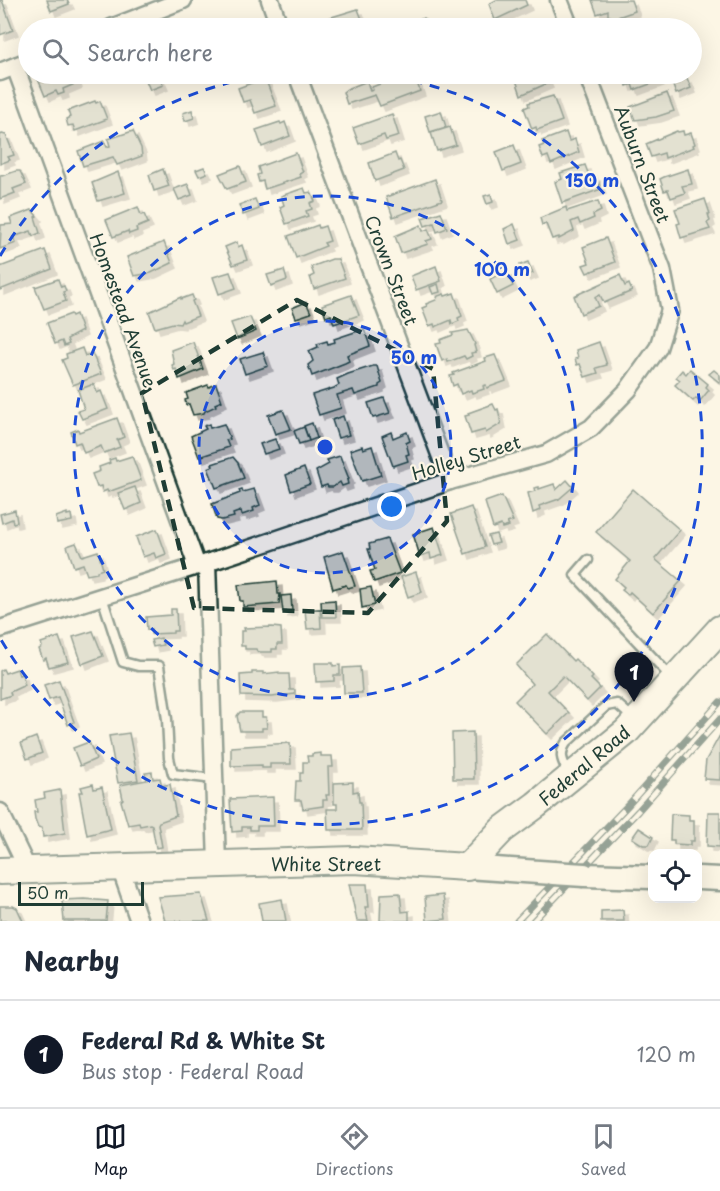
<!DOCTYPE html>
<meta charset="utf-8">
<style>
:root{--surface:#fff;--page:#f2f2f3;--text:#1f2937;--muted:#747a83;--line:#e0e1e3;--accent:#111827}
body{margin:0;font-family:"Playpen Sans",sans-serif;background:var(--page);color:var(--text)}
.controls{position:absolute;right:18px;bottom:18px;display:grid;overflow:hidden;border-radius:12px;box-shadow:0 6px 24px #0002}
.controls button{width:54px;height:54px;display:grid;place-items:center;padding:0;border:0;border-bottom:2px solid var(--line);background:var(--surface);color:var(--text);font:30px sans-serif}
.scale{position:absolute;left:18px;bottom:15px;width:126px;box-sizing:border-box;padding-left:6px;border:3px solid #1f3d34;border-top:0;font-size:16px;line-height:21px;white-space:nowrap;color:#1f3d34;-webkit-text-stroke:4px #fcf5e5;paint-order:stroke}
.you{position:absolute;left:392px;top:507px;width:21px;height:21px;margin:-15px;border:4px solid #fff;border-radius:50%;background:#1a73e8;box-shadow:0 0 0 9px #1a73e833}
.badge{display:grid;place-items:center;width:39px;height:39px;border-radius:50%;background:var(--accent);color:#fff;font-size:20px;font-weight:700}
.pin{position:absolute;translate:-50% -50px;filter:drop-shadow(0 2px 3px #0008)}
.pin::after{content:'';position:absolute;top:32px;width:21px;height:18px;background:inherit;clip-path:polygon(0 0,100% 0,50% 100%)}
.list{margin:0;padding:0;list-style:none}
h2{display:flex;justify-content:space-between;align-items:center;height:78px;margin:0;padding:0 24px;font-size:26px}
h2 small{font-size:20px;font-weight:400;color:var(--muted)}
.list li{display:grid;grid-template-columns:39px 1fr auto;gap:18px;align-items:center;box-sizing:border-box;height:108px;padding:0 24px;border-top:2px solid var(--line)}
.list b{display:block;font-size:22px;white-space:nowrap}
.list p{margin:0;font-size:20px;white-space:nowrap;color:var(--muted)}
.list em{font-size:20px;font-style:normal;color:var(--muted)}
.icon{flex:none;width:33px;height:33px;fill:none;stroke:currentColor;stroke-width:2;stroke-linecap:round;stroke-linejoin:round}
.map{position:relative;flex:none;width:720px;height:921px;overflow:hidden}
.search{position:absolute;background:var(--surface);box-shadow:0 6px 24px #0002;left:18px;right:18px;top:18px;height:66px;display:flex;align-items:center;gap:15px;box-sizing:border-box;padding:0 21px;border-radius:33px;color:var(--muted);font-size:22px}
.sheet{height:186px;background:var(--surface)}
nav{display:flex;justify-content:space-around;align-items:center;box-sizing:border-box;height:84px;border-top:2px solid var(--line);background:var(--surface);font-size:16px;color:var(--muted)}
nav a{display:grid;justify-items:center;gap:3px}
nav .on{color:var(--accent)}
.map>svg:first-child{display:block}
.building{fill:#c5c7b9;stroke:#1f3d34;stroke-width:1.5;filter:url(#shadow)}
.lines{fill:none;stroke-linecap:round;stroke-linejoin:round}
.service-casing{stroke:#1f3d34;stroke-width:13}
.minor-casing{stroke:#1f3d34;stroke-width:21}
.secondary-casing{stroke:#1f3d34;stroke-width:27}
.primary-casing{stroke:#1f3d34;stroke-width:30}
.service{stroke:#fcf5e5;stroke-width:8}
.minor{stroke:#fcf5e5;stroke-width:16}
.secondary{stroke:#fcf5e5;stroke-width:22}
.primary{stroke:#fcf5e5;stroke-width:26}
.rail-casing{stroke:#1f3d34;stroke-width:7}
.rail{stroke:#fcf5e5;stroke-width:4.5;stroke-dasharray:14;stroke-linecap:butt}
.secondary-bridge-casing{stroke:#1f3d34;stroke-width:27;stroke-linecap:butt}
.secondary-bridge{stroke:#fcf5e5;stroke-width:22}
.marked{fill:none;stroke:#1f3d34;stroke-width:4.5;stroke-dasharray:12 8;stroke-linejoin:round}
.ring{fill:none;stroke:#1d4ed8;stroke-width:3;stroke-dasharray:10 8}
.labels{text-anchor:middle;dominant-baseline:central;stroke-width:4.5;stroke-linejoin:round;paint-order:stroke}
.street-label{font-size:18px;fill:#1f3d34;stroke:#fcf5e5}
.centre{fill:#1d4ed8;stroke:#fcf5e5;stroke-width:3}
.ring-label{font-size:18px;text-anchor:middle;font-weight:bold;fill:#1d4ed8;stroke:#fcf5e5;stroke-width:4.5;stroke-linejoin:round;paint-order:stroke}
</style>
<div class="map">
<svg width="720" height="921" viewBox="0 0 720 921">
<defs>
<filter id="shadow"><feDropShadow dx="5" dy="5" stdDeviation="0" flood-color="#0004"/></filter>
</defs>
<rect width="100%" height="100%" fill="#fcf5e5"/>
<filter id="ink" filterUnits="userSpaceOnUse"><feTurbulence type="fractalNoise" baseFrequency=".0167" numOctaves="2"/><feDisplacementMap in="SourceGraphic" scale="12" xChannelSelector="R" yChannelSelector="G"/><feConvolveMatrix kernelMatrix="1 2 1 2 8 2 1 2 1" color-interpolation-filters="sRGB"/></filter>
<g filter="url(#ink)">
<g class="building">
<polygon points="0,0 2,0 13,30 0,35"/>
<polygon points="47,0 67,0 69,4 51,11"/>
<polygon points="496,0 525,0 527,5 495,20 489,4"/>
<polygon points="592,0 631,0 635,11 612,19 610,16 608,17 608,10 597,14"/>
<polygon points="358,9 365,27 322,28 321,23 326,21 325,19"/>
<polygon points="424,18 427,26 419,28 416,21"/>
<polygon points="246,20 249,28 223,28"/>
<polygon points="636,22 638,28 618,28 631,24"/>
<polygon points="527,23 528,25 533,23 535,28 513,28"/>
<polygon points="40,74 73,74 77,83 63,89 64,93 58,95 56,91 45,96 38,79 41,77"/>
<polygon points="158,74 163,85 150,90 145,78"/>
<polygon points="405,74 414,74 420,91 380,106 375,95 347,104 343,92 347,89 367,81 370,91 373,90 372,87"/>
<polygon points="522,74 544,74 548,83 521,95 516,80 523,77"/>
<polygon points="623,74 668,74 669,77 634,90 632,84 627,86"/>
<polygon points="265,78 276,106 255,113 250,100 243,102 238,88"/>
<polygon points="687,78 691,88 676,94 672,83"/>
<polygon points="667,93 674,111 656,117 635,120 630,107"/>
<polygon points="553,96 562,121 537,130 536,127 532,129 524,108 529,106 528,103"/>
<polygon points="95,101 96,103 100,101 107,119 75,131 73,125 68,126 66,119 70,117 68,111"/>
<polygon points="192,110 194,118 185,121 183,113"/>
<polygon points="441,111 446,127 430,132 425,116"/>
<polygon points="392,114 399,136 386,140 384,135 359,144 353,128"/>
<polygon points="280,122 281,124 285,122 290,136 262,147 256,130"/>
<polygon points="450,127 456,145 437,151 431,133"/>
<polygon points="133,131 141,148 142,156 117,165 113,157 83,166 78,151 104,141 107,147 110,146 108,139"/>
<polygon points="677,131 678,132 683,131 684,135 691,133 695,144 693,145 694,147 665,158 664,153 651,157 646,144"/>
<polygon points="566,132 569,141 575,139 579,152 551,164 548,156 543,158 539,147 544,145 542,141"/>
<polygon points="2,134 6,135 14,155 8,157 10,160 0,164 0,135"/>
<polygon points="514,145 521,164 503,171 496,152"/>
<polygon points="296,153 303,172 299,174 301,177 265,189 263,181 259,182 257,175 260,174 258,167"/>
<polygon points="395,153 398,161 400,160 404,170 375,181 369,163"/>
<polygon points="585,165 590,178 596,176 601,189 562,203 555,182 562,179 560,173"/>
<polygon points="240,166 246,182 227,189 219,174"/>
<polygon points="204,167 207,173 199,176 196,170"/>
<polygon points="163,169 169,186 154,191 149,175"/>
<polygon points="688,169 692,184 682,186 685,193 671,198 668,190 664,191 660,179 664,177"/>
<polygon points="16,171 20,171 26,184 13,189 15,193 0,199 0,175 2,176"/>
<polygon points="118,172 125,193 98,201 92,183"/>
<polygon points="435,179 442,200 393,217 386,197"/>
<polygon points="188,184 192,195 179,200 174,189"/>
<polygon points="304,188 306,193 311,192 315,201 310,203 312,209 306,211 308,216 286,224 280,207 284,205 281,196"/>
<polygon points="491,194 493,202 487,204 484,196"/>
<polygon points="255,199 259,209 243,215 239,205"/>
<polygon points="705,199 710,214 708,214 710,221 707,223 710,229 681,238 677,224 680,223 675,209"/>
<polygon points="598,201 601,211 593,215 594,218 580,224 578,219 571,222 574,231 559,239 559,237 552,239 546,224 542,225 540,218 566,207 567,211"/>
<polygon points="138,207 141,215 144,214 148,223 136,228 137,231 129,234 128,231 113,237 106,220"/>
<polygon points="32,210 37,216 35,217 40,233 33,236 31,231 13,237 16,243 0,249 1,225 12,224 10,218"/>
<polygon points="441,212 447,228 437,232 434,223 425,226 422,218"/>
<polygon points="514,224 520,240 509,244 504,229"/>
<polygon points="318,225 319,228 325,226 330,241 324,243 326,246 296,258 288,236"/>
<polygon points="421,225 423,231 428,229 432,239 426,241 428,244 401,253 395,236"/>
<polygon points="606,238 615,262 587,273 583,265 589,263 583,247"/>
<polygon points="164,242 172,263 151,273 134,276 127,257"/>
<polygon points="237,242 238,247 242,245 247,260 233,265 225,247"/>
<polygon points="45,250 52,269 0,290 0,267"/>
<polygon points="332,259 338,259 345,278 314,289 310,277 314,275 311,267"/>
<polygon points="528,262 533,273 525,276 520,265"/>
<polygon points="436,266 441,281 416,290 411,276"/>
<polygon points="284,270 287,280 271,286 267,275"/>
<polygon points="506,271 513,286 497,294 490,279"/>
<polygon points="230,272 236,288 219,294 213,277"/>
<polygon points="620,275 625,286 629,284 632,291 604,303 600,295 595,297 599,306 581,314 574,296"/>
<polygon points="58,279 61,287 64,286 66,291 63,292 66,301 44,309 35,287"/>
<polygon points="438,284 440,292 433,294 430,287"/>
<polygon points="454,293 462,316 458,318 459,321 452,324 451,320 435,327 434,324 429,326 422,308 427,306 426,304 436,300 438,296 444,294 445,296"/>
<polygon points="192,295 194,300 192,301 198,316 183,322 182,320 180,324 173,323 155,328 149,312 181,297 181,299"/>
<polygon points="351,295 359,315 334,324 331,315 326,317 322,305"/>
<polygon points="306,302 311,313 296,318 292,308"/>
<polygon points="71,314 72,316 76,314 82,331 67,339 69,344 64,346 62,341 55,344 47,323"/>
<polygon points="250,317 256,331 237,339 231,323"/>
<polygon points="364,329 370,346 347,355 349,361 345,363 312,376 308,365 313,361 309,351 318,347 317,344 327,341 328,344 335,342 334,339"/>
<polygon points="468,330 475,344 474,345 476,352 471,353 472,356 466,359 464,356 448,362 447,359 442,361 436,344 441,343 440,340 453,335 452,333"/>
<polygon points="193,342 203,369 179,379 176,369 174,370 172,365 174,364 171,350"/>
<polygon points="599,342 607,365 596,368 598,373 585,377 580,364 577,365 575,359 578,358 576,350"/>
<polygon points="82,348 85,356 92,353 101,374 73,385 62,360 67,358 66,354"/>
<polygon points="263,352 268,366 245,374 240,359"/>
<polygon points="495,355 506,381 487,388 486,385 483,386 484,389 472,393 471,390 461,394 457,384 453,386 450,376 454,375 453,373 486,361 485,358"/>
<polygon points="373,366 377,366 382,383 379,385 379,387 355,395 353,390 337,395 341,408 319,415 312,395 334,388 339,385 337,379 348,374"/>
<polygon points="690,369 708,384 706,387 709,390 700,401 696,398 693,401 675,385 680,380 676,377 682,370 686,374"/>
<polygon points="714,370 720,375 720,383 709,374"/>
<polygon points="94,384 97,393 101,391 108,409 82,419 78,411 84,409 78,390"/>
<polygon points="216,384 222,401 215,404 216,406 205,411 204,413 193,415 189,404 186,405 185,400 188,399 186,393 208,385 209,387"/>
<polygon points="384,398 390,413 373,418 368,403"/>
<polygon points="493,404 496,410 498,409 501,424 486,433 485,430 471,434 465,416 469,415 468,413"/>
<polygon points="283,410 291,429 275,434 268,415"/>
<polygon points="343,416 349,435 338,438 332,420"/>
<polygon points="117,418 124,437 117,440 120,447 104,453 101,446 84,453 80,442 75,444 71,432 78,429 79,432"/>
<polygon points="312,423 317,438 309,441 304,426"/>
<polygon points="209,424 210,428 224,424 230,439 226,440 229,447 199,457 191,436 206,429 204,426"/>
<polygon points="304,427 309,441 299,444 294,431"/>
<polygon points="391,432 393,438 407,432 410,441 406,443 409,454 406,455 408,461 393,466 382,436"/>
<polygon points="275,439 279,449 264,454 260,444"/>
<polygon points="362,446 363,449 372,446 381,475 362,481 350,450"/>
<polygon points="132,456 141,480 108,492 107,490 103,492 101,486 97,487 92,474 100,471 99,467 110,463 109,460 115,458 116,461"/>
<polygon points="340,456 349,479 347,480 348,484 342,486 340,482 333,487 328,487 327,485 321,487 316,471 329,464 327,460"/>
<polygon points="233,457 238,463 244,478 216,488 208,468 213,466 212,464"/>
<polygon points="304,468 310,484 291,491 286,475"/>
<polygon points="567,480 573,487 559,499 539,506 540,510 533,513 528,493 535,491 534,488 539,487 539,489 554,484 556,490"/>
<polygon points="135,487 141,503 125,510 118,493"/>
<polygon points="242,489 243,492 254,489 260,505 253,508 254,511 242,515 241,511 233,514 234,517 222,520 217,519 212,504 240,493 239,490"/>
<polygon points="633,489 680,530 655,559 681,581 653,613 630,592 628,595 622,590 624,587 615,579 630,561 596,532"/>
<polygon points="502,496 513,521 507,523 509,526 502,528 501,525 493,528 485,502"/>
<polygon points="471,507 485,547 465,554 451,514"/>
<polygon points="15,510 17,522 13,523 12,519 2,523 0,514"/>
<polygon points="67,513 67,515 71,514 72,521 57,524 56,517"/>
<polygon points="434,527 443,555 431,559 430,553 420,556 413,534"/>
<polygon points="157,529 166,554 156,558 154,553 143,557 136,537"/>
<polygon points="496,534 499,543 491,545 488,536"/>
<polygon points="387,539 400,573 374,582 370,571 375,570 368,549 370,549 369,544"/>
<polygon points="76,543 82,556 98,551 103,569 97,571 97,573 87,575 83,564 74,567 67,546"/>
<polygon points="343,551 355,586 348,588 346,585 333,589 324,557"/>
<polygon points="416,572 422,592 408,597 401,577"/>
<polygon points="277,581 278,594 280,594 279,604 243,607 243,601 240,601 238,585"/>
<polygon points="371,587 375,605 362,608 360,589"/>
<polygon points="291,595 292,611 283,612 281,596"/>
<polygon points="335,600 336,617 322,617 321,601"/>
<polygon points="171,609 176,609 177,631 173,631 173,633 151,634 151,629 147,630 146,617 171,615"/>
<polygon points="320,609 321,628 307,629 305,610"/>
<polygon points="272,627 281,628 282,644 277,644 277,649 272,649 272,652 260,652 257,651 256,649 245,649 245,646 241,646 241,631 245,631 244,628"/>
<polygon points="93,631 103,656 82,664 73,637"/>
<polygon points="547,634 573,661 575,659 593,677 591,679 600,688 587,701 563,676 548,691 569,713 547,734 515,701 532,684 516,665"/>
<polygon points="59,637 68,662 49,667 46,658 43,660 39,649 42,647 41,643"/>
<polygon points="161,638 163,645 153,647 151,640"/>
<polygon points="315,663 333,663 333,666 340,665 340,675 334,675 334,681 316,682"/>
<polygon points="360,667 362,693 344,693 343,668"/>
<polygon points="3,669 5,673 17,669 19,675 22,674 25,685 10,692 11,695 0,699 0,671"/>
<polygon points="252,672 263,672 263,674 279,672 279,674 289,674 290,690 295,690 295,694 272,697 241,696 240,675 252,674"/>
<polygon points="59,680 74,722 68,725 58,697 49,700 44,685"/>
<polygon points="240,712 262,712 262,717 266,717 267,728 262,728 262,731 240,731 237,716"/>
<polygon points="473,732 474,779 453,779 452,733"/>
<polygon points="129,733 138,780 118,783 109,736"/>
<polygon points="720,735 720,780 704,779 706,760"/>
<polygon points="36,737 42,753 27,759 21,743"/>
<polygon points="89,742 96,759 80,766 73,748"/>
<polygon points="290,743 291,764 270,764 270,768 262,768 262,765 231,766 231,747"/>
<polygon points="321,753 321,756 332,756 333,767 328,767 329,795 326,795 327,800 323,800 323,806 303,809 301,800 295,800 296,781 300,781 300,773 303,773 303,762 308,762 307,756 312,756 312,754"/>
<polygon points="152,772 153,779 160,778 162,786 170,784 176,816 159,822 158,824 162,847 156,848 152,825 150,824 140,826 139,823 128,825 121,801 123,799 120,785 147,780 145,773"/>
<polygon points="353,782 353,792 358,791 359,802 361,802 362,830 328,830 327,809 337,809 337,804 334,804 334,783"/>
<polygon points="93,784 94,789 102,787 111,829 87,835 79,792 83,792 81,787"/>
<polygon points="60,790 65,833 43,837 42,828 38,827 35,819 34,812 37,812 35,800 45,798 44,793"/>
<polygon points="273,797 274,826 257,826 257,830 250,830 250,827 242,827 242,831 232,832 230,799"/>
<polygon points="708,812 720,812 720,847 707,846"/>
<polygon points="671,814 689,815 689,820 694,820 694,841 690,841 690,845 674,844 674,840 670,840"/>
<polygon points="639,828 653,837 649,845 643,845 632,838"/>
<polygon points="349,884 367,884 369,907 365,907 368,921 357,921"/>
<polygon points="400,893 402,912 409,911 409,921 380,921 381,894"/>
<polygon points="201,894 209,921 165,921 158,897"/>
<polygon points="443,895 446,919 427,921 425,897"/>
<polygon points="84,899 108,901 106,921 64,921 62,900"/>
<polygon points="282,899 286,921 262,921 259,903"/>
<polygon points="0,906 13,906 17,908 23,921 0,921"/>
<polygon points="623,910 624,921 601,921 601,911"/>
</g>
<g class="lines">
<defs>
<g id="service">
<polyline points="588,560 575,575 671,677"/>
<polyline points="102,597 123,662 138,666 159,666 167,719 169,758 173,774 214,779"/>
<path d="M569,774C563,762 558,755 566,743L606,706L617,704L634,719"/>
</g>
<g id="minor">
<polyline points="270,0 280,28"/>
<polyline points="559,0 570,28"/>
<polyline points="111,28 183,0"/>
<polyline points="15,66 197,566"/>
<polyline points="0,72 28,61"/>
<polyline points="297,74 450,481"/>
<polyline points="207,563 217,864"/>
<polyline points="0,629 207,563 450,481 546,454 591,428 628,390 658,348 670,310 662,269 587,74"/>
<polyline points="0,812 28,870"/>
<polyline points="120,867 139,921"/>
</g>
<g id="secondary">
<polyline points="467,867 553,873"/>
<polyline points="584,875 652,877"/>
<polyline points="698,878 720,879"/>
</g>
<polyline id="primary" points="0,871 354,860 467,867 502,830 536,805 626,732 720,629"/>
</defs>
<use href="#service" class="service-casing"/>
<use href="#minor" class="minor-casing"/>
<use href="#secondary" class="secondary-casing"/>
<use href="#primary" class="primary-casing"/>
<use href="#service" class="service"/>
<use href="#minor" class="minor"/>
<use href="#secondary" class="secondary"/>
<use href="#primary" class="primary"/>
<defs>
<g id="rail">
<polyline points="517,921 629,804 720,702"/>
<polyline points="533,921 638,811 720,719"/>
</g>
</defs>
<use href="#rail" class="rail-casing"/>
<use href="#rail" class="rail"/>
<defs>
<polyline id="secondary-bridge" points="553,873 584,875"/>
</defs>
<use href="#secondary-bridge" class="secondary-bridge-casing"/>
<use href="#secondary-bridge" class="secondary-bridge"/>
</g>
</g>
<path d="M0 0H720V921H0ZM297,300L433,369L447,521L368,613L194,608L142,393Z" fill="#fcf5e5" fill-opacity=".55" fill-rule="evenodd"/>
<path class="marked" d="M297,300L433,369L447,521L368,613L194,608L142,393Z"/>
<circle cx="325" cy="447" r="126" fill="#1d4ed8" fill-opacity=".12"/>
<g class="ring">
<circle cx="325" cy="447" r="126"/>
<circle cx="325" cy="447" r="251"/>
<path d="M0 256A377 377 0 0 1 273 74M377 74A377 377 0 1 1 0 638"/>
</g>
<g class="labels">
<g class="street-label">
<text transform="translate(643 164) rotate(69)">Auburn Street</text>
<text transform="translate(392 270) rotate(69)">Crown Street</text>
<text transform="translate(124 310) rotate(70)">Homestead Avenue</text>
<text transform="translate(466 457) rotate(-17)">Holley Street</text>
<text transform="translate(584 765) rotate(-40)">Federal Road</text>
<text x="326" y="863">White Street</text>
</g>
</g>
<circle cx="325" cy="447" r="9" class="centre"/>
<g class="ring-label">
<text x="592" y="187">150 m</text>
<text x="502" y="276">100 m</text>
<text x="414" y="364">50 m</text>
</g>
</svg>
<div class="controls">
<button><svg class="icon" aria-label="locate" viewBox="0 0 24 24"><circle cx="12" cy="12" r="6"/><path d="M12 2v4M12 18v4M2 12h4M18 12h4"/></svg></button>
</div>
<div class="scale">50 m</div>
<div class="you"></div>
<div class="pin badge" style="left:634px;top:702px">1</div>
<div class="search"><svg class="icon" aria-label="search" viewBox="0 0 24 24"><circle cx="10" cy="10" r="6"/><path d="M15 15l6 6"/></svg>Search here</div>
</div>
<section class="sheet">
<h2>Nearby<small></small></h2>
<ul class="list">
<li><span class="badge">1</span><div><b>Federal Rd &amp; White St</b><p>Bus stop · Federal Road</p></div><em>120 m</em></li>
</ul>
</section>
<nav>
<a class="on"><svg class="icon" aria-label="map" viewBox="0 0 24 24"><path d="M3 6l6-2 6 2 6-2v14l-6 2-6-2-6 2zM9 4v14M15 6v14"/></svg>Map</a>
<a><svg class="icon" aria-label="directions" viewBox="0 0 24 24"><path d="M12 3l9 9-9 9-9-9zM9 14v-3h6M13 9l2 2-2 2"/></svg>Directions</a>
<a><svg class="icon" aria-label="saved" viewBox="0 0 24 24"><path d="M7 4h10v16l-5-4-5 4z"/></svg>Saved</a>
</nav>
